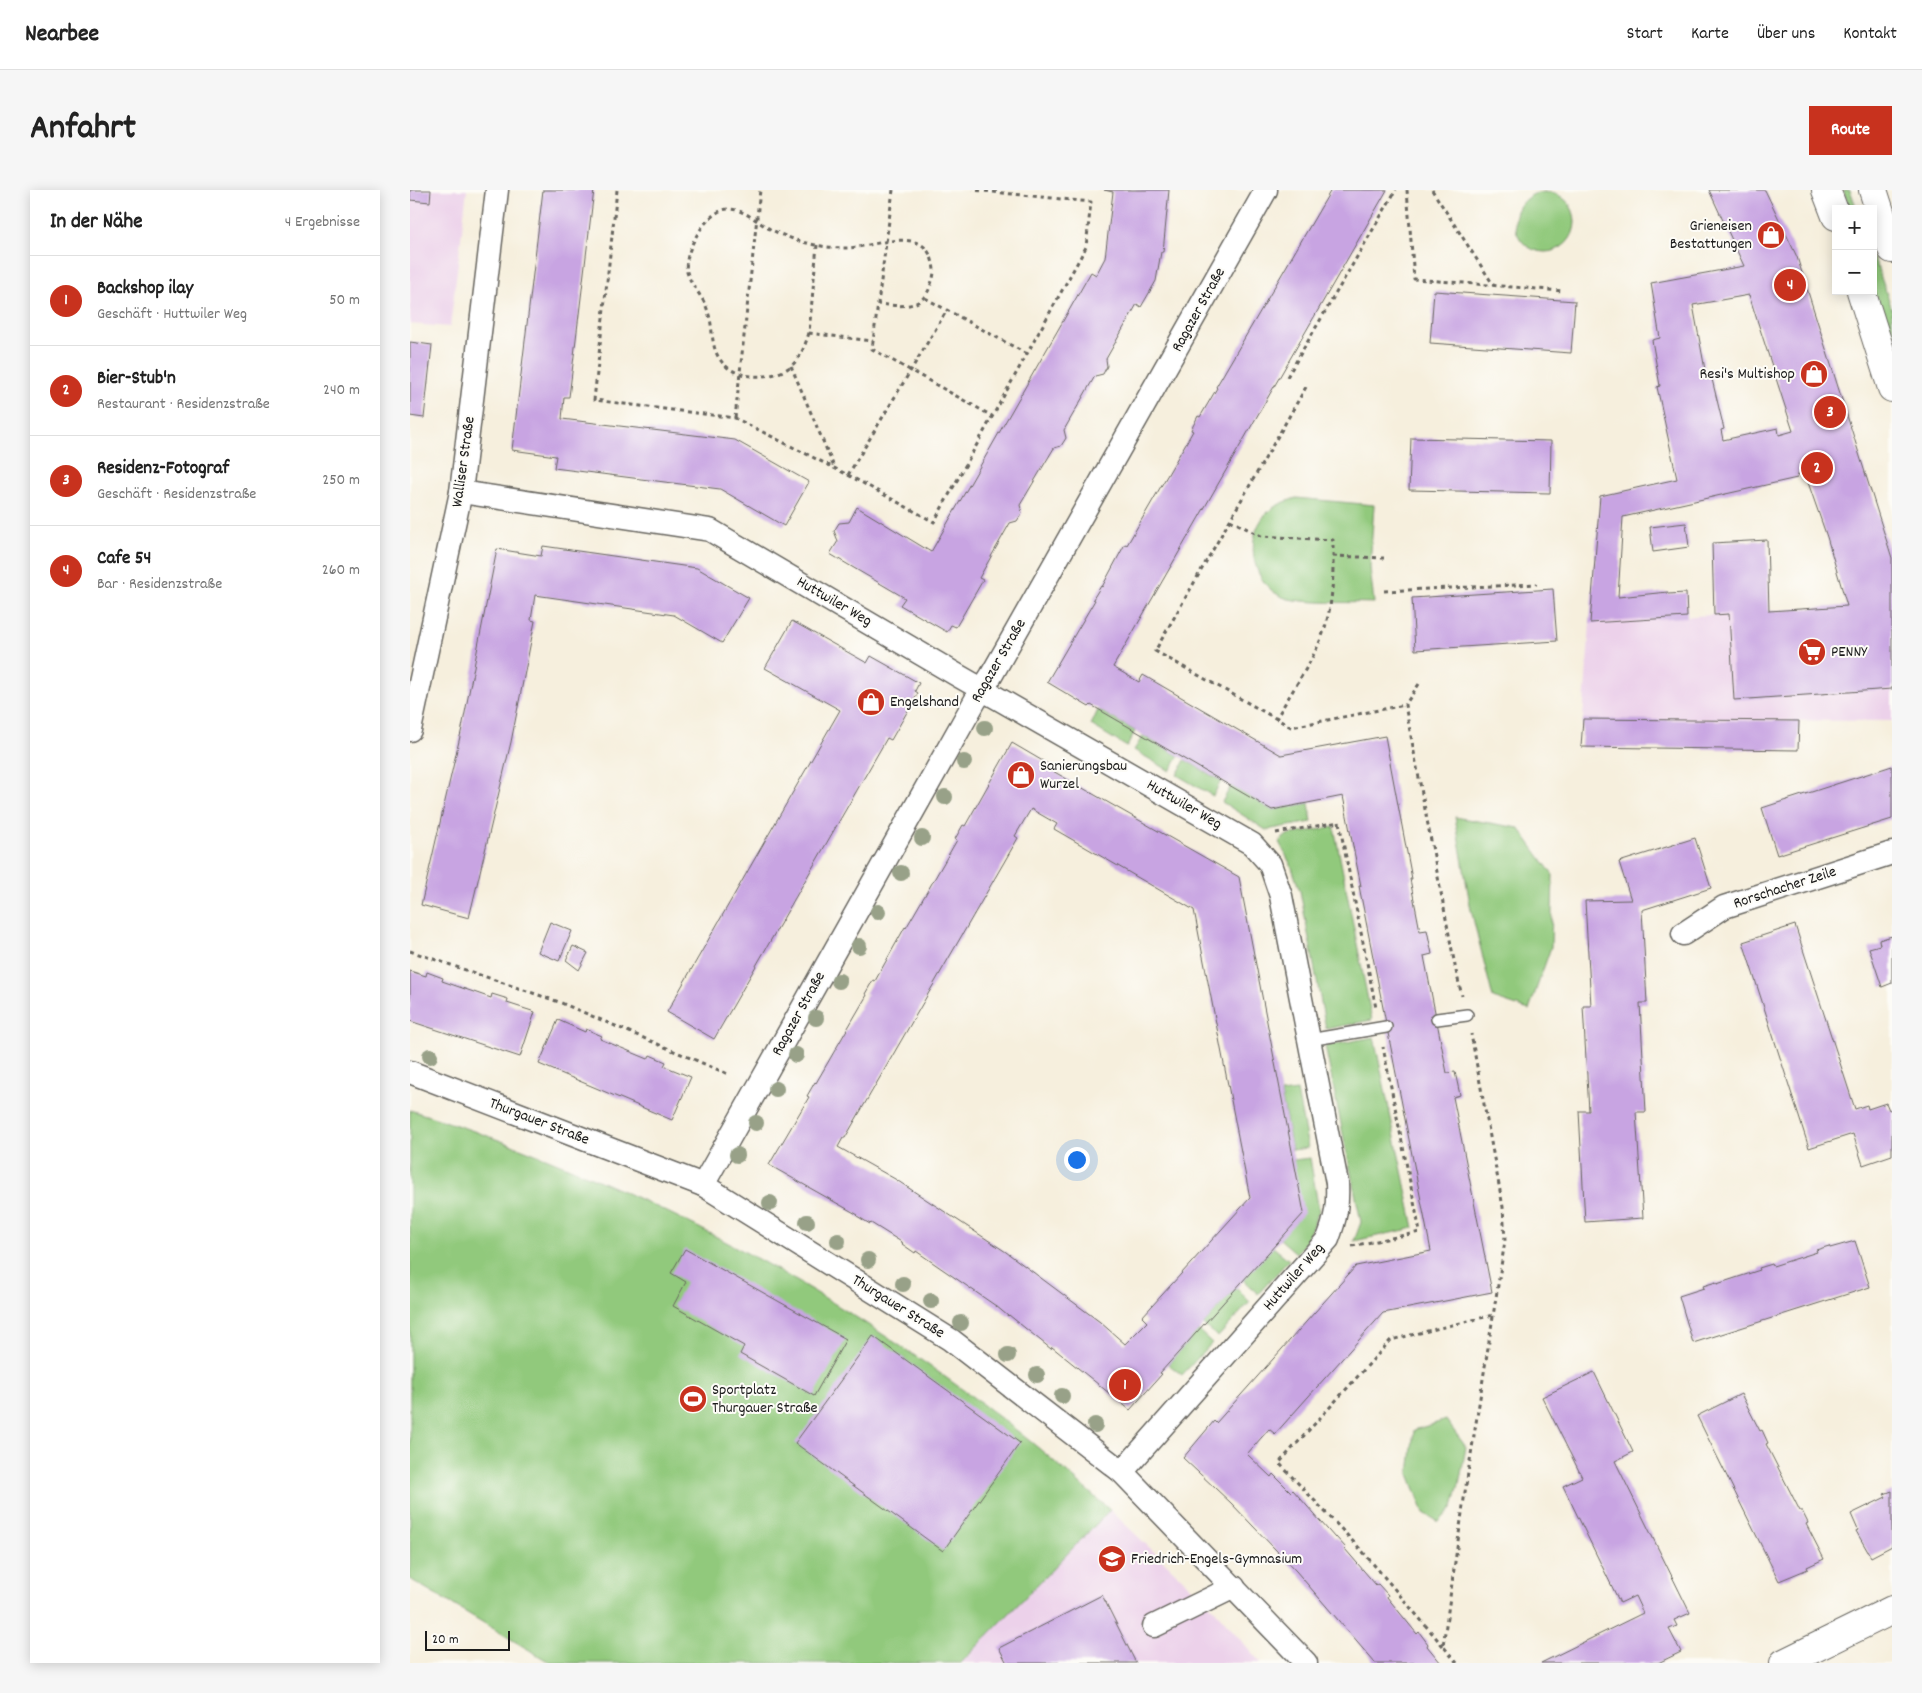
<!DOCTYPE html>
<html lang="de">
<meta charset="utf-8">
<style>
:root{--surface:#fff;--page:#f6f6f6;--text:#222;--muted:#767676;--line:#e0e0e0;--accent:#c8321e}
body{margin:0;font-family:Dekko,sans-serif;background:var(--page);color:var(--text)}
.controls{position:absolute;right:15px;top:15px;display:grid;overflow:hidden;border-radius:0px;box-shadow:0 2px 12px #0003}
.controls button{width:45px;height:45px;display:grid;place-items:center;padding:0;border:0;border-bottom:1px solid var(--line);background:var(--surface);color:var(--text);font:25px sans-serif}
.scale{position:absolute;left:15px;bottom:12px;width:85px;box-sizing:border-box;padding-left:5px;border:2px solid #1c1c1c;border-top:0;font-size:14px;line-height:18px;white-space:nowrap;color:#1c1c1c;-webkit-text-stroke:4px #fdfcf7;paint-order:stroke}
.you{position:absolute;left:666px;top:969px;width:18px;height:18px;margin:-12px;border:4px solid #fff;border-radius:50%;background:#1a73e8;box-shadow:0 0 0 8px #1a73e833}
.badge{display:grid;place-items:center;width:32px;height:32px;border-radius:50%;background:var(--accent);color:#fff;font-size:16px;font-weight:700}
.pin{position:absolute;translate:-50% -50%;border:2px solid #fff;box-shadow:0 1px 5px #0006}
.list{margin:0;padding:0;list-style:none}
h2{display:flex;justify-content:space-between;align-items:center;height:65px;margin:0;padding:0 20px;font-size:21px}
h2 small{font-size:16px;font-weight:400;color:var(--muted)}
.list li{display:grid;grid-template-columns:32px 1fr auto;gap:15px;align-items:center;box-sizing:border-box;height:90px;padding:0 20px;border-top:1px solid var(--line)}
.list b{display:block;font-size:19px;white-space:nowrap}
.list p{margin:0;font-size:16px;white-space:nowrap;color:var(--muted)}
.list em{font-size:16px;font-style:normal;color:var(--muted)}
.map{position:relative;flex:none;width:1482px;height:1473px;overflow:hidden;border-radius:0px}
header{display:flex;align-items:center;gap:30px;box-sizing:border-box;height:70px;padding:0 25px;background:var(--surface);border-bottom:1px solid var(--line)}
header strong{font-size:24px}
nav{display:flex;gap:28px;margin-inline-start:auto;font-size:18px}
.intro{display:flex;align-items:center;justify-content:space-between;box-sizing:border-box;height:120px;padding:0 30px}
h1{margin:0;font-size:35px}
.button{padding:12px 22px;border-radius:0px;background:var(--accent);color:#fff;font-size:18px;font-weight:700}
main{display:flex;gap:30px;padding:0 30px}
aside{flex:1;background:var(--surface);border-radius:0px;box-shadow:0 2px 12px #0003}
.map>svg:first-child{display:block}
.built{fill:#ecd1ea}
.green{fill:#91c97c;stroke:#56724c}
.building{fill:#c8a4e2;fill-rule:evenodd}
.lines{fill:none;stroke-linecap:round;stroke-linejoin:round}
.lane-casing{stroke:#686660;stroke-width:14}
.street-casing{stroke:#686660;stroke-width:25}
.secondary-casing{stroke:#686660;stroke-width:30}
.primary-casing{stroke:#686660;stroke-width:30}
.path{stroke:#686660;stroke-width:3;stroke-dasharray:4 4;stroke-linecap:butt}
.lane{stroke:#fff;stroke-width:11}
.street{stroke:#fff;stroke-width:22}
.secondary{stroke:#fff;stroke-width:28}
.primary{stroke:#fff;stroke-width:28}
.tree{fill:#98a188}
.labels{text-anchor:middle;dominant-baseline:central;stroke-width:4;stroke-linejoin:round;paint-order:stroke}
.poi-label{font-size:16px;fill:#1c1c1c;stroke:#fdfcf7;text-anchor:start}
.street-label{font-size:16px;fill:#1c1c1c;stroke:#fdfcf7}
</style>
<header>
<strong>Nearbee</strong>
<nav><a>Start</a><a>Karte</a><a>Über uns</a><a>Kontakt</a></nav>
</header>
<div class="intro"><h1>Anfahrt</h1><a class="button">Route</a></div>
<main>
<aside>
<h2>In der Nähe<small>4 Ergebnisse</small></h2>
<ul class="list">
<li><span class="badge">1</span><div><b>Backshop ilay</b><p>Geschäft · Huttwiler Weg</p></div><em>50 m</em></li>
<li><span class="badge">2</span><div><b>Bier-Stub'n</b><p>Restaurant · Residenzstraße</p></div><em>240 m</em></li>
<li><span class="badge">3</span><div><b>Residenz-Fotograf</b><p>Geschäft · Residenzstraße</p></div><em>250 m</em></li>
<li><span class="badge">4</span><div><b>Cafe 54</b><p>Bar · Residenzstraße</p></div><em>260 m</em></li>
</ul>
</aside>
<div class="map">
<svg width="1482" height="1473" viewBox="0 0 1482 1473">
<rect width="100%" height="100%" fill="#fdfcf7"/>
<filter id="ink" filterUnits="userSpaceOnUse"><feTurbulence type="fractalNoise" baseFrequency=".02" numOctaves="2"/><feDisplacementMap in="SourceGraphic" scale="10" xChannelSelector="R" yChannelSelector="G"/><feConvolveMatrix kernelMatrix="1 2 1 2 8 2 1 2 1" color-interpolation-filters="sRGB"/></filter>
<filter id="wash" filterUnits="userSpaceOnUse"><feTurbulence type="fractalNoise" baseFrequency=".0096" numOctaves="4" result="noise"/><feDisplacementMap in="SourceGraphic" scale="20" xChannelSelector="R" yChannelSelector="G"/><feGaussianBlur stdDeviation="1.12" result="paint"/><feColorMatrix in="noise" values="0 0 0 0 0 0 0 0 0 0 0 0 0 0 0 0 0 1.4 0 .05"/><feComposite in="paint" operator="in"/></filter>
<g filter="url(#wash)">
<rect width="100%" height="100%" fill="#f6efdd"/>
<g class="built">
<polygon points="0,0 57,0 40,137 0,134"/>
<polygon points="1482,413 1482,531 1173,529 1180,433"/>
<polygon points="700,1320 803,1418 851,1473 551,1473"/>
</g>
<g class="green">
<polygon points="1433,0 1440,0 1447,19 1440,19"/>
<circle cx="1135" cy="32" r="30"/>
<polygon points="1463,65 1482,119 1482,157 1463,97"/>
<path d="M886,308L964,315L960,377L964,413C941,412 895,414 875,408C842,396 833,349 856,324C864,315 875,312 886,308Z"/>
<polygon points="688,520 725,541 717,557 681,535"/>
<polygon points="733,546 769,566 760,581 724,560"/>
<polygon points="775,570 811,591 803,606 767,585"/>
<polygon points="821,596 862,620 899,613 902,632 856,640 812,612"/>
<polygon points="1045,627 1109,638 1143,685 1141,757 1119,820 1083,808 1061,720"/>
<polygon points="924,637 962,830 916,839 890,701 881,675 869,652 877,645"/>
<polygon points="964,847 1004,1038 944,1051 951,1032 915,856"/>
<polygon points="887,901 898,958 882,960 871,903"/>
<path d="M0,920C212,985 422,1097 597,1233C633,1260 666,1291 700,1320L551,1473H141L0,1389Z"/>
<polygon points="900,968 909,1021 894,1055 886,1063 870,1049 883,970"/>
<polygon points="863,1057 879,1070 848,1104 833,1090"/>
<polygon points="826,1098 840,1112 808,1147 793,1135"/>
<polygon points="788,1140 802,1153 772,1185 758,1174"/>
<polygon points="1036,1230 1056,1257 1049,1295 1043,1317 1029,1332 1014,1323 999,1284 1004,1240"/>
</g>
<g id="blocks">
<g class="building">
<polygon points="0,0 21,0 20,12 0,10"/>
<polygon points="133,0 184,0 159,207 154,207 152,229 325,250 399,292 374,336 310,299 144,278 146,266 102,260"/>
<polygon points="694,0 759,0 753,62 751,62 746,91 731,117 727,114 696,169 697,176 693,184 685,186 654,240 656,248 651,256 644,258 610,315 612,323 607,331 600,333 569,388 573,390 546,437 541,435 537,442 490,415 495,408 420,364 428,351 424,341 429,333 439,332 447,317 521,362 681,82 686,85 695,68 703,2"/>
<polygon points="921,0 977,0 703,477 729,492 733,485 871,565 975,546 1002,689 1000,689 1010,741 1017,740 1022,764 1014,766 1037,883 1045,882 1050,905 1043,907 1082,1102 973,1123 865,1244 859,1239 837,1264 861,1287 863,1284 881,1302 883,1300 925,1348 926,1347 936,1358 935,1359 966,1395 968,1394 978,1405 977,1407 1007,1444 1009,1442 1018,1454 1017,1456 1031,1473 965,1473 886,1381 821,1313 773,1268 804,1231 806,1233 946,1076 1021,1061 949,696 951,696 933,606 862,620 681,515 679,517 637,492 685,410 683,409 691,396 692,397 715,354 717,355 783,241 781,240 788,226 790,227 807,198 806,197"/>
<path d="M1299,0H1355L1387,67L1482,368V499L1324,510L1319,424L1304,425L1302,353L1357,350L1359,421L1437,416L1417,347L1393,278L1390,280L1387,288L1213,327L1208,407L1258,402V404L1276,403L1277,427L1180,433L1190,306L1267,289L1247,197L1250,196L1242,150L1250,148L1241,93L1334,76ZM1339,105L1383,241L1369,245L1368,238L1313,250L1311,240L1314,239L1301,185H1296L1283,115Z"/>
<polygon points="1024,101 1165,111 1161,163 1020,153"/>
<polygon points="0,152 22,155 14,228 0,226"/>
<polygon points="1001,248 1141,251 1140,303 999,300"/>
<polygon points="1276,333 1279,357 1243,362 1240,337"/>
<polygon points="133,356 287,378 339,408 312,453 264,425 125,405 121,430 125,431 101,552 59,728 11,715 52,538 87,359 131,366"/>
<polygon points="1143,399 1147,451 1005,460 1002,408"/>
<polygon points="382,431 457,473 461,466 509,493 505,501 508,503 481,550 477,548 304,849 257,822 430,520 355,478"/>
<polygon points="1173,529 1389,531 1388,560 1171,557"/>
<path d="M602,553L643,577L641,580L829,687L894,1023L750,1183L752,1184L720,1220L642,1157L641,1159L599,1125L598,1126L586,1116L506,1061L505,1063L492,1054L493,1053L461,1033L460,1034L447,1026L448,1025L359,975L399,907L397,906L405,892L406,893L457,805L455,804L463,790L465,791L495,737L496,738L547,650L545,649L553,635L555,636ZM621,619L647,634L644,639L784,720L840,1008L732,1127L737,1132L715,1154L690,1132L596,1062L485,989L428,957L433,948H435L608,648L605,646Z"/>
<polygon points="1482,576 1482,629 1367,665 1352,618"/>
<polygon points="1285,648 1301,698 1232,720 1237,813 1230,813 1236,922 1226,922 1233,1028 1175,1032 1169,921 1179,921 1173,816 1181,816 1175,711 1221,710 1209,672"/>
<polygon points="140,732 162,741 149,771 128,762"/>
<polygon points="1385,735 1445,919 1457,915 1458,919 1476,913 1479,920 1482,919 1482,965 1453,975 1443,944 1399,958 1333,752"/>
<polygon points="1482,746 1482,793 1472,797 1459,758 1470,755 1469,750"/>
<polygon points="163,756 178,763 169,780 156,770"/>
<polygon points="0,781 16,786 17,782 33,788 32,791 81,808 82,804 98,809 97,813 125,822 110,867 0,831"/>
<polygon points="148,830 175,842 176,839 192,846 190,849 238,869 240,865 256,872 254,876 281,887 262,930 129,874"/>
<polygon points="1445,1051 1460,1097 1283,1153 1269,1106 1294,1098 1293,1096 1306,1092 1307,1094 1350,1080 1349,1078 1362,1074 1363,1076 1407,1062 1406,1060 1419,1056 1420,1058"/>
<polygon points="275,1059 436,1149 404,1206 330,1164 334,1156 263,1116 276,1092 261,1083"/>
<polygon points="463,1146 610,1253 533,1361 385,1253"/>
<polygon points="1184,1182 1223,1262 1205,1271 1280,1423 1264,1430 1267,1436 1259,1439 1271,1462 1248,1473 1131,1473 1233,1423 1225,1406 1210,1413 1153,1296 1172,1287 1132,1207"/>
<polygon points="1331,1204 1350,1241 1352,1240 1358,1253 1356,1254 1390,1321 1392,1321 1398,1333 1396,1334 1414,1369 1397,1377 1398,1379 1369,1391 1287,1226"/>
<polygon points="1482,1301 1482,1356 1461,1367 1446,1341 1448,1340 1441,1324 1476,1307 1474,1304"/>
<polygon points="692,1405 726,1473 597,1473 589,1458"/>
</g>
</g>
</g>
<g filter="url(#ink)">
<use href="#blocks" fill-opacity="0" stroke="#686660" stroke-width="1"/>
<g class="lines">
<defs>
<g id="lane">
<polyline points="1027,829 1057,825"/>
<polyline points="899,850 976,837"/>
</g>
<g id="street">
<path d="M51,302L300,340L547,485L842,654L860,674L871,706L927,993C928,1015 926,1028 918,1049L712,1282"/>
<polyline points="0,540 51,302 87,0"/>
<polyline points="1273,744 1314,717 1482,663"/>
<polyline points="0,882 293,995 541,1150 712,1282 896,1473"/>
<polyline points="293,995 565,511 581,486 856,0"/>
<polyline points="744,1436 824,1397"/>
</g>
<polyline id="secondary" points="1374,1473 1482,1420"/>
<g id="primary">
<polyline points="1416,0 1426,26"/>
<polyline points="1463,0 1482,59"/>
<polyline points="1451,101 1482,198"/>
</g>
</defs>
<use href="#lane" class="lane-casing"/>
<use href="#street" class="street-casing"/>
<use href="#secondary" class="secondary-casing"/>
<use href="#primary" class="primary-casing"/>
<g class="path">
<polyline points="207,0 184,210 325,228 438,285 524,332 676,57 681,12 563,0"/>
<polyline points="483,0 462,159 582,226"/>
<polyline points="997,0 1004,89 1152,101"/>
<polyline points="1022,0 1084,96"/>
<polyline points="407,55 399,143 463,151"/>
<polyline points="515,108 617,164"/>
<path d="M399,143C395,155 391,168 381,176C366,189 333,190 317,177C298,161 305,141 298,122C294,107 281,96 277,82C272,63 298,17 320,19C335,20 347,32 360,39C383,51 409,58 436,58C465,58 519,30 524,80C524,85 523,89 521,94C513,121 490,116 468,114"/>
<polyline points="381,176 424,277"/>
<polyline points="877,187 986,0"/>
<polyline points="896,197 745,461 881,537 995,515"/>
<polyline points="325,228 350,0"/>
<polyline points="438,285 537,120"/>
<path d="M820,330L851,346L923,350C923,377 924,404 917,430C909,464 883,498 866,529"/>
<polyline points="923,366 974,368"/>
<polyline points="974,401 1127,394"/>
<polyline points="1009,494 995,515 1046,781 1052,806"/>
<polyline points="866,643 929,632 966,818"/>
<polyline points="0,761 149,812 318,884"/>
<polyline points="942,1056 1010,1042 973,857"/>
<polyline points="1033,1456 953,1362 869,1273 981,1150 1083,1125"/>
<polyline points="1047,1473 1033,1456 1055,1302 1095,1051 1093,1017 1061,844"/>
</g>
<use href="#lane" class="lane"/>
<use href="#street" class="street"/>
<use href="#secondary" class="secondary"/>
<use href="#primary" class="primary"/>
</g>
<g class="tree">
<circle cx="575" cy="538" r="8"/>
<circle cx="554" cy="572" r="8"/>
<circle cx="535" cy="607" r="8"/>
<circle cx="512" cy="648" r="8"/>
<circle cx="491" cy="683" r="8"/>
<circle cx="468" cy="722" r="8"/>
<circle cx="449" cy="756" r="8"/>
<circle cx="429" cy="791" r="8"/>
<circle cx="406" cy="828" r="8"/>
<circle cx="386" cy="865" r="8"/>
<circle cx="20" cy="866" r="8"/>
<circle cx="366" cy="899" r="8"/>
<circle cx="346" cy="933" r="8"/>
<circle cx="327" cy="965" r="8"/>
<circle cx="360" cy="1013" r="8"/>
<circle cx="397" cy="1032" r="8"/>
<circle cx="428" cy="1051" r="8"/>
<circle cx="458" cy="1070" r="8"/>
<circle cx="493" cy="1094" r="8"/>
<circle cx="521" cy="1111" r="8"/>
<circle cx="551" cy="1133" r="8"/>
<circle cx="598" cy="1165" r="8"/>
<circle cx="627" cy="1185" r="8"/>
<circle cx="652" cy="1206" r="8"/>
<circle cx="685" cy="1235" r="8"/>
</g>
</g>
<defs>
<symbol id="shop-disc" viewBox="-11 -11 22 22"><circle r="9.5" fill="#c8321e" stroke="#fdfcf7"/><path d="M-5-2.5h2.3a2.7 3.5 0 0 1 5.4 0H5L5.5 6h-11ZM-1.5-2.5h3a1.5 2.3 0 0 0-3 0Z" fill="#fff"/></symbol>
<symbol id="supermarket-disc" viewBox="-11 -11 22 22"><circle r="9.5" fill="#c8321e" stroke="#fdfcf7"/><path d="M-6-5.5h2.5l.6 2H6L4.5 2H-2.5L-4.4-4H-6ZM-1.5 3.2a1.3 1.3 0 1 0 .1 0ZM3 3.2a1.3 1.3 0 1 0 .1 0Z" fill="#fff"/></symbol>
<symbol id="stadium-disc" viewBox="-11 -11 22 22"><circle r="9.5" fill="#c8321e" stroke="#fdfcf7"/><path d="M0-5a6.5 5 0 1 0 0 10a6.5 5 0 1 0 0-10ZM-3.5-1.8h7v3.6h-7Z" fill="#fff"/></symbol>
<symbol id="school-disc" viewBox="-11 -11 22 22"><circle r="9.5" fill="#c8321e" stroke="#fdfcf7"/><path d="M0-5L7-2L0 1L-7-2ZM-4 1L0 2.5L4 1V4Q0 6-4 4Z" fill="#fff"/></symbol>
</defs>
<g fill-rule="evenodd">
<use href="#shop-disc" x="1345" y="29" width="32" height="32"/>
<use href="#shop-disc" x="1388" y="168" width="32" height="32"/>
<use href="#supermarket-disc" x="1386" y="446" width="32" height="32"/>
<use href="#shop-disc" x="445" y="496" width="32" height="32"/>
<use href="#shop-disc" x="595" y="569" width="32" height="32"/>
<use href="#stadium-disc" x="267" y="1193" width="32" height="32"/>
<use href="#school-disc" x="686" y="1353" width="32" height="32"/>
</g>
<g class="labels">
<g class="poi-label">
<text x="1342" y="36" text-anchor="end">Grieneisen<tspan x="1342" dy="18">Bestattungen</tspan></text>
<text x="1385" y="184" text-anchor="end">Resi's Multishop</text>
<text x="1421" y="462">PENNY</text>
<text x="480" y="512">Engelshand</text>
<text x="630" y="576">Sanierungsbau<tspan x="630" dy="18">Wurzel</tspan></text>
<text x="302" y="1200">Sportplatz<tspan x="302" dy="18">Thurgauer Straße</tspan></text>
<text x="721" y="1369">Friedrich-Engels-Gymnasium</text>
</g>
<g class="street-label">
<text transform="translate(789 120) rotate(-61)">Ragazer Straße</text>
<text transform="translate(54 272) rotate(-82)">Walliser Straße</text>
<text transform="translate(424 412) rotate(30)">Huttwiler Weg</text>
<text transform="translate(589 471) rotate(-60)">Ragazer Straße</text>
<text transform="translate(774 615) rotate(30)">Huttwiler Weg</text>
<text transform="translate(1375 698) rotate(-18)">Rorschacher Zeile</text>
<text transform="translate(389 824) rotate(-61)">Ragazer Straße</text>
<text transform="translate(129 932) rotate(21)">Thurgauer Straße</text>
<text transform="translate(884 1087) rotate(-49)">Huttwiler Weg</text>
<text transform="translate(488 1117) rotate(32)">Thurgauer Straße</text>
</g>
</g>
</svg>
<div class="controls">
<button>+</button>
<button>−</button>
</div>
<div class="scale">20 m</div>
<div class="you"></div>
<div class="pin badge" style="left:715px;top:1195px">1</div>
<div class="pin badge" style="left:1407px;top:278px">2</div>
<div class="pin badge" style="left:1420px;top:222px">3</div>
<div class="pin badge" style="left:1380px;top:95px">4</div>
</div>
</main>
